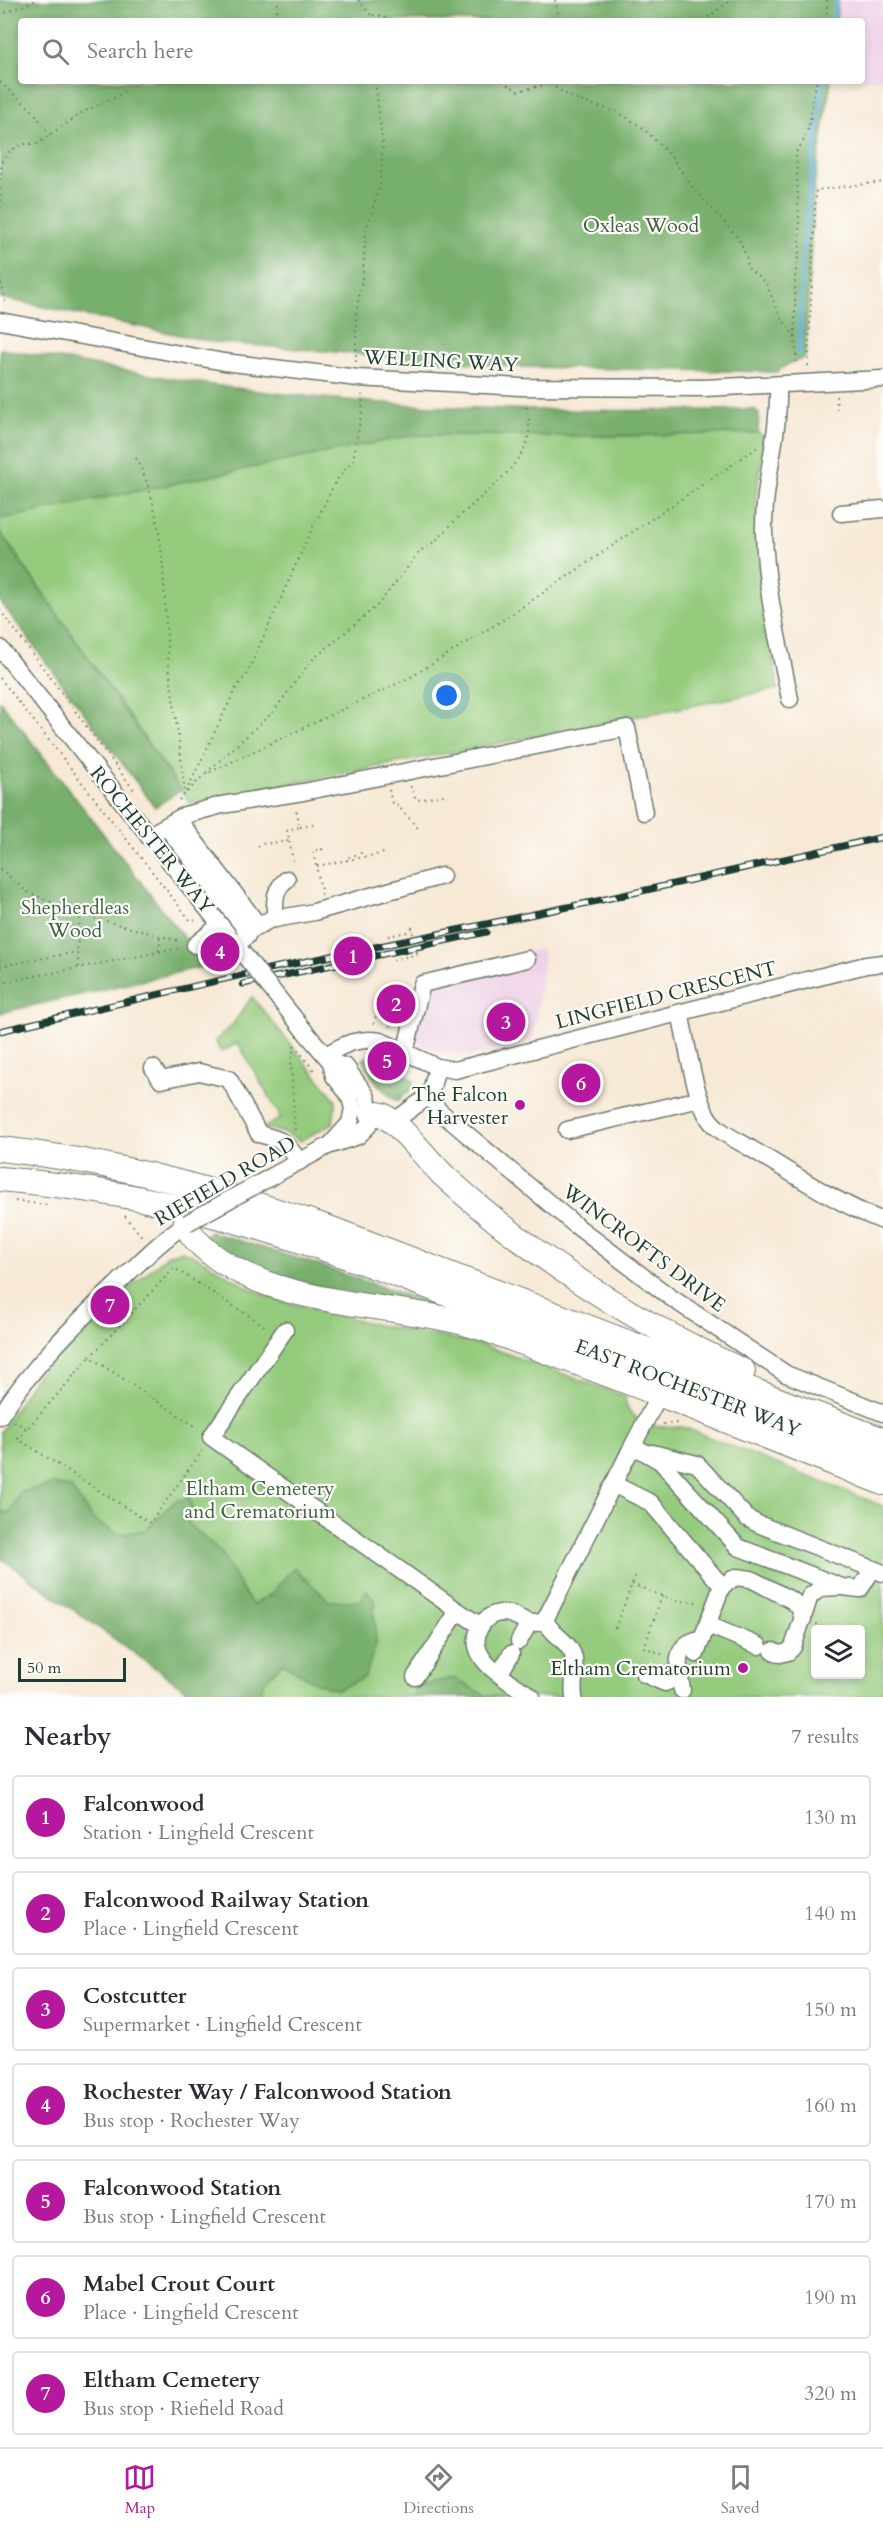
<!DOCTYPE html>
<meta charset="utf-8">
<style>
:root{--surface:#fff;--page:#f2f2f3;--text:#2b2b33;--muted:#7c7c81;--line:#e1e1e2;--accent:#b5179e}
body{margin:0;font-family:Cardo,serif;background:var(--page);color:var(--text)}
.controls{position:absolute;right:18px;bottom:18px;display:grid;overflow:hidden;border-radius:6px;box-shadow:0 3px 9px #0003}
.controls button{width:54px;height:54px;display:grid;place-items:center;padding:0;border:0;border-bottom:2px solid var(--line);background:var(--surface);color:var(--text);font:30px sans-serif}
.scale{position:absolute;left:18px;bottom:15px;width:108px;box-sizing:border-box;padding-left:6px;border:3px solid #1f3d34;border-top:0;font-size:16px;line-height:21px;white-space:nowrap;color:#1f3d34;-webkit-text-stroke:4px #fdfcf7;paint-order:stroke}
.you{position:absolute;left:447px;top:696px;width:21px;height:21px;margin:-15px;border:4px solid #fff;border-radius:50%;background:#1a73e8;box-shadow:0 0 0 9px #1a73e833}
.badge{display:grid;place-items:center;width:39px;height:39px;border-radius:50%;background:var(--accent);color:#fff;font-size:20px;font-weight:700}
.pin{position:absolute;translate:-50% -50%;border:3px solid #fff;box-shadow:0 2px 6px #0006}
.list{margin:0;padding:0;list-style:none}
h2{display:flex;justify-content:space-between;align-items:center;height:78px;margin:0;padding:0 24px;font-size:26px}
h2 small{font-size:20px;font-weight:400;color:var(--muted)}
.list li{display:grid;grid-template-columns:39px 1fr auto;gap:18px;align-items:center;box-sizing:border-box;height:84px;margin:0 12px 12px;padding:0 12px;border:2px solid var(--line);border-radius:6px}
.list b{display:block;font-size:22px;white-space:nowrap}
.list p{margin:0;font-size:20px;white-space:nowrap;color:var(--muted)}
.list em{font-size:20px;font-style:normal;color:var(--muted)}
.icon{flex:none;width:33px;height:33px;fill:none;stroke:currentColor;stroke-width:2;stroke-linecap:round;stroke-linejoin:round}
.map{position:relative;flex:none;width:883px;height:1697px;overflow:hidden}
.search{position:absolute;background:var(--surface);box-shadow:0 3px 9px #0003;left:18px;right:18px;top:18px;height:66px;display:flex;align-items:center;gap:15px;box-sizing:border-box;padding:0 21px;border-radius:6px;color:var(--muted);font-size:22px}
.sheet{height:750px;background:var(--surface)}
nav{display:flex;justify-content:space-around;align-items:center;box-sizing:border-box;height:84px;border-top:2px solid var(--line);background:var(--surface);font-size:16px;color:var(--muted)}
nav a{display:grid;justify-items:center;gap:3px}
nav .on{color:var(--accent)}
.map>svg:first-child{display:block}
.built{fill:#eed0e7}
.green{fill:#94cb7d;stroke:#5a8458;stroke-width:1.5;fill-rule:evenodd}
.forest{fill:#77af6c;stroke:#4b7650;stroke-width:1.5}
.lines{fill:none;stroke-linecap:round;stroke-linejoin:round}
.stream{stroke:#5cacd6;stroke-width:4.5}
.minor-casing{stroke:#6b796c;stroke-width:19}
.highway-casing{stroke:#6b796c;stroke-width:26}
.path{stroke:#6b796c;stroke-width:2;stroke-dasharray:1.5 4.5;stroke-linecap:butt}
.minor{stroke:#fff;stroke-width:16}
.highway{stroke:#fff;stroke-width:24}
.rail-casing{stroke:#1f3d34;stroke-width:7}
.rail{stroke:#fdfcf7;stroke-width:4.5;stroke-dasharray:14;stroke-linecap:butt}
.minor-bridge-casing{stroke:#6b796c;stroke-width:19;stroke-linecap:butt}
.minor-bridge{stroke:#fff;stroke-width:16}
.poi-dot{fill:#b5179e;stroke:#fdfcf7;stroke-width:2}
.labels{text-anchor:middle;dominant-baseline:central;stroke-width:4.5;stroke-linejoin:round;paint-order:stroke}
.park-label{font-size:20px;fill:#3c6046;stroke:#fdfcf7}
.street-label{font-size:20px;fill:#1f3d34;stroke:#fdfcf7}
.poi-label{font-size:20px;fill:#1f3d34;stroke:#fdfcf7;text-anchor:end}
</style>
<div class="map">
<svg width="883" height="1697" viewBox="0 0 883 1697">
<rect width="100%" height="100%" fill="#fdfcf7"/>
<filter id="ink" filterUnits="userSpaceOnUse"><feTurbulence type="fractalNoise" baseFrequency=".0167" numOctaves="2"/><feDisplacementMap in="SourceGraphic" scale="12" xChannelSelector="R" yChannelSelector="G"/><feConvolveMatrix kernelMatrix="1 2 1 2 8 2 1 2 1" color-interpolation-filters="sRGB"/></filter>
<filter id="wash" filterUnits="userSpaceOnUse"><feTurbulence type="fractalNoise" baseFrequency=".008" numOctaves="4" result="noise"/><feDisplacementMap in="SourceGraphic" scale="24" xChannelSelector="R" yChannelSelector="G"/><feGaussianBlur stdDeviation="1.35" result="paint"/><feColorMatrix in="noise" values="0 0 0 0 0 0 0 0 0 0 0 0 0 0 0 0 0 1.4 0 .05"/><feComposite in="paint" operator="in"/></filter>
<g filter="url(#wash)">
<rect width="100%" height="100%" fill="#f7e9d5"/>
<g class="built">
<polygon points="839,0 883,0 883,78 862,81 862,21 837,21"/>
<polygon points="541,949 544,957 534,1039 471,1056 441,1053 406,1038 420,981"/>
</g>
<g class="green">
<polygon points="758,433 765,438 756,494 756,523 759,567 778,689 190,803 0,532 0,519 412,435 614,436"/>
<polygon points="252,997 336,1100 333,1123 300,1141 285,1133 264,1128 281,1118 238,1043 221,1052 215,1041 233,1024"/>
<path d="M181,1251L194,1255L251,1289L281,1301L378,1325L480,1344L625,1396C626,1425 660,1429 683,1427L883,1506V1697H196L0,1557V1433L33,1380L62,1346L169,1254ZM816,1630H860V1674H816Z"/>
</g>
<g class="forest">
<polygon points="0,0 838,0 836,21 21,21 21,81 831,81 814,187 805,358 788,364 777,372 521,367 213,342 0,298"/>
<path d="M0,349C76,361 152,377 228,387C401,411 580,413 754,409L759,414L758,433L614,436L412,435L0,519Z"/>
<polygon points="0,532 180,790 155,807 0,601"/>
<polygon points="0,701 206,966 0,1013"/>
<path d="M371,1056L399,1067L414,1082L409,1092L397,1101C380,1089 371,1078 363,1059Z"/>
<polygon points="211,1232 303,1260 470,1317 272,1277 199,1238"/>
<polygon points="53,1484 71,1488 93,1520 119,1534 146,1530 174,1502 189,1497 192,1508 188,1524 221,1552 242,1590 253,1605 270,1595 294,1567 329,1601 361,1601 367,1590 376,1603 374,1612 376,1644 365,1677 337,1690 317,1683 282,1663 264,1682 258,1697 248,1697 232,1692 220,1697 196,1697 0,1557 0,1511 9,1513 21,1492"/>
<polygon points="453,1678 486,1696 509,1697 413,1697 418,1686"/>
</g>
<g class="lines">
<g class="stream">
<polyline points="833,21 836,0"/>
<polyline points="799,355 802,258 823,81"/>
</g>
</g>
</g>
<g filter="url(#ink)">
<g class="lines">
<defs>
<g id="minor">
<polyline points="0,321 224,362 358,378 521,387 704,388 883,379"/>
<path d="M778,386C780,435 763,482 764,531C765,588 779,644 790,699"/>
<polyline points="841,513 883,509"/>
<polyline points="0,648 248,960"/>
<polyline points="178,819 259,926"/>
<polyline points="166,826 248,932"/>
<polyline points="148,836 185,815 222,805 303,792 627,728 644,812"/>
<path d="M275,919C275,901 273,891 287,879"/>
<polyline points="195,945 220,925"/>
<polyline points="236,945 247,936 248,932 269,920 314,912 442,876"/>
<path d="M680,1013C687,1042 694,1096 709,1119C718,1132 737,1140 750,1148C793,1174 837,1203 883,1221"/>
<polyline points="405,1052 422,984 527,959"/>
<path d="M326,1055C344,1044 359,1037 381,1041L437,1067L455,1070L866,965L883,963"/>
<polyline points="331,1062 334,1076 349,1095 353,1108 350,1123 332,1143"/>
<polyline points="437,1067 430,1095 438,1110 574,1224 670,1297 786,1374 883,1413"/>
<path d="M153,1068L161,1080L199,1072L229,1079L259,1134C282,1140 287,1141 299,1162"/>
<polyline points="393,1122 430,1095"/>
<polyline points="567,1130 700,1099"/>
<polyline points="278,1173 328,1146 358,1136 368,1126 372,1118 366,1095 350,1073 346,1067 331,1062 302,1028"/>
<polyline points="285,1330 211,1437 458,1611"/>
<path d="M0,1416C32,1367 72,1327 115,1286C138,1264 160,1241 187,1223"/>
<polyline points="630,1451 659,1395"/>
<polyline points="652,1453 697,1464 747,1518 758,1524 873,1569"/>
<polyline points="615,1485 651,1503 722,1586"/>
<polyline points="708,1625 759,1646"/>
<polyline points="519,1641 529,1623"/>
<polyline points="773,1651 780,1654 788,1652 793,1647 810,1596 821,1588 839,1587"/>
<polyline points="696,1654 722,1586 736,1577 751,1579 793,1601 799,1607 803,1619"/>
<polyline points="500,1673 511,1654"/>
<polyline points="644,1674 665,1683 680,1676"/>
<polyline points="415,1677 458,1611 481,1626"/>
<path d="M682,1690C678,1666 672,1643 702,1639"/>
<path d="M532,1697C512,1682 465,1661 479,1629C483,1620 491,1614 501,1613C520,1612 526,1630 545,1620"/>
<path d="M574,1697C572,1684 576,1671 574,1658C570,1641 551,1635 545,1620L630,1451L639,1449L660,1461L738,1547L842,1587L860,1589L873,1569L883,1573"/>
</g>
<g id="highway">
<path d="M372,1113L383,1115L393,1122C411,1138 426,1158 443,1175C532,1257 633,1321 743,1371"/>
<path d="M0,1149C113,1161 221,1191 329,1228L883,1440"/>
<path d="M0,1179C94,1187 190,1206 280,1234C367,1262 453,1296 539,1330C653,1374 768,1419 883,1464"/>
<path d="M185,1225C190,1232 195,1240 202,1246C275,1313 401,1299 490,1331C622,1378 753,1431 883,1483"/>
</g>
</defs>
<use href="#minor" class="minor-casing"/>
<use href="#highway" class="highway-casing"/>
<g class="path">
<polyline points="358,0 371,15 373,21"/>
<polyline points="555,0 560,21"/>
<polyline points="827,0 827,21"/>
<polyline points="0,15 37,0"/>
<polyline points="373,15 382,16 392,21"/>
<polyline points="271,21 277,12 278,0"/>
<polyline points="703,21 731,0"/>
<polyline points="502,81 518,91 550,84"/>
<polyline points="555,81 550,84 574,99 620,113 643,128 669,154 693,187 739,239 746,255 747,267 766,284 780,316 795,337 797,365"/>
<polyline points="0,82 34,112 50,135"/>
<polyline points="0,180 2,161 10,151 23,144 37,144 83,112 114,98 142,81"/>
<polyline points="0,188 0,208"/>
<polyline points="0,277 6,306"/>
<path d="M795,337V275L800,246L796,152C815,128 809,107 817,81"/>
<polyline points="356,362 356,314 363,272 366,230 380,184 383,146 375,81"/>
<polyline points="808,366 816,190 883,182"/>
<polyline points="836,396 837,411"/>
<path d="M136,458C169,521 162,597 169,666C174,709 181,751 185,794"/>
<polyline points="0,610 136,793"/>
<polyline points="0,678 190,920 195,920"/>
<path d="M206,773L273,712L311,661L378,605L421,550C437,543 447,528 459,517C480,497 517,470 527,442C531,431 529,416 526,405"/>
<polyline points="410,787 412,787 415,799 417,800 444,795"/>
<polyline points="389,790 392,803 397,805 418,828"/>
<polyline points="186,792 237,686 246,676 309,535 336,481 353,460 363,405 362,395"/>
<polyline points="179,800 204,775 411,677 506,618 758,447"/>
<polyline points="300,827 317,824"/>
<polyline points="258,847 261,844 289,841"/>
<polyline points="293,861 287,830 300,827 296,808"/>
<polyline points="347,861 346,858 364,852"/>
<polyline points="317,866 385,853"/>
<polyline points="0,869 27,892 80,914 179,941"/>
<polyline points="322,895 313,851 322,849 322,851"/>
<polyline points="412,927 413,934"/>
<polyline points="388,936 412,931"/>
<polyline points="159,951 160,936"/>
<polyline points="417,951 418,957"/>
<polyline points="393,960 418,954"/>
<polyline points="0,966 77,952"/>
<polyline points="79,967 77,952 80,914"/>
<polyline points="0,983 180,948"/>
<polyline points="374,1024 382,988 397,991"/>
<polyline points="390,1027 394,1015"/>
<polyline points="294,1045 316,1073"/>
<polyline points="294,1045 291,1064 295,1132"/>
<polyline points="15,1201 48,1205"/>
<polyline points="125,1216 144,1239"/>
<polyline points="90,1357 174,1268 268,1328"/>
<polyline points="14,1421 27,1429 90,1357 198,1428"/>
<polyline points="663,1424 678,1423"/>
<polyline points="27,1429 18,1439 150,1523 202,1451"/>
<polyline points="632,1584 675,1601 700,1602"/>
<polyline points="662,1596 644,1647 664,1655"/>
<polyline points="816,1624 825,1628 825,1630"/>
<polyline points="615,1628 636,1574"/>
</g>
<use href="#minor" class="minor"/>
<use href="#highway" class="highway"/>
<defs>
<g id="rail">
<polyline points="243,984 486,932"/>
<polyline points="0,1031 264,970 597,901 883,837"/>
</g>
</defs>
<use href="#rail" class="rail-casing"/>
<use href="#rail" class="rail"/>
<defs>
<g id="minor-bridge">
<polyline points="248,960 302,1028"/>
<polyline points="187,1223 278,1173"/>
</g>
</defs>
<use href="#minor-bridge" class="minor-bridge-casing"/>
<use href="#minor-bridge" class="minor-bridge"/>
</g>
</g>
<g class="poi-dot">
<circle cx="520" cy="1105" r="6"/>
<circle cx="743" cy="1668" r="6"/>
</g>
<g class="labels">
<g class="park-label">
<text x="641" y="225">Oxleas Wood</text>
<text x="75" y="907">Shepherdleas<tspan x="75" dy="23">Wood</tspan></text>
<text x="260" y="1488">Eltham Cemetery<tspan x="260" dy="23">and Crematorium</tspan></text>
</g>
<g class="street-label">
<text transform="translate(441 361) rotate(3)">WELLING WAY</text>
<text transform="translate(152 840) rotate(51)">ROCHESTER WAY</text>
<text transform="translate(666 995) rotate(-14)">LINGFIELD CRESCENT</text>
<text transform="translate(225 1181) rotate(-30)">RIEFIELD ROAD</text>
<text transform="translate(644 1248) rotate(37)">WINCROFTS DRIVE</text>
<text transform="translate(688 1388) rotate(21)">EAST ROCHESTER WAY</text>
</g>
<g class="poi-label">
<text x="508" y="1094">The Falcon<tspan x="508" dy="23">Harvester</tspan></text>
<text x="731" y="1668">Eltham Crematorium</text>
</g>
</g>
</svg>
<div class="controls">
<button><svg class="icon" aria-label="layers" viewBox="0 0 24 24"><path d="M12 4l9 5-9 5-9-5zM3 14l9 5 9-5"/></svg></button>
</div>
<div class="scale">50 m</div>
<div class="you"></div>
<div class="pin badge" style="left:353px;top:956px">1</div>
<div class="pin badge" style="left:396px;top:1004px">2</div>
<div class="pin badge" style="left:506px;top:1022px">3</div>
<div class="pin badge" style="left:220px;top:952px">4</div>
<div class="pin badge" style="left:387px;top:1061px">5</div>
<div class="pin badge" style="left:581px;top:1083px">6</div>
<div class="pin badge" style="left:110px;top:1305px">7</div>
<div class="search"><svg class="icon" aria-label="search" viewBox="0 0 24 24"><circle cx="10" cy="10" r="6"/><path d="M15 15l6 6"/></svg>Search here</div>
</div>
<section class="sheet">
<h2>Nearby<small>7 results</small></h2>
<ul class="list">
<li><span class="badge">1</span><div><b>Falconwood</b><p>Station · Lingfield Crescent</p></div><em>130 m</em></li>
<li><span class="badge">2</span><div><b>Falconwood Railway Station</b><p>Place · Lingfield Crescent</p></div><em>140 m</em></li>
<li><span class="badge">3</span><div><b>Costcutter</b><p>Supermarket · Lingfield Crescent</p></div><em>150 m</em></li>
<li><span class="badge">4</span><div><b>Rochester Way / Falconwood Station</b><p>Bus stop · Rochester Way</p></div><em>160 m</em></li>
<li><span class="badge">5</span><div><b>Falconwood Station</b><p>Bus stop · Lingfield Crescent</p></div><em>170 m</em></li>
<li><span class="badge">6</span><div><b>Mabel Crout Court</b><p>Place · Lingfield Crescent</p></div><em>190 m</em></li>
<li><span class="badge">7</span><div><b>Eltham Cemetery</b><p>Bus stop · Riefield Road</p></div><em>320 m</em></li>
</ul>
</section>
<nav>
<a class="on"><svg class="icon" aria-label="map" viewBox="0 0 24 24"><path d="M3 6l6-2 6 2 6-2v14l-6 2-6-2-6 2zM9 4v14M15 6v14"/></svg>Map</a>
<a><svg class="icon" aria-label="directions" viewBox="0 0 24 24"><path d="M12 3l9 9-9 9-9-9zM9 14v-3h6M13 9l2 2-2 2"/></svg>Directions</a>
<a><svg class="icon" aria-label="saved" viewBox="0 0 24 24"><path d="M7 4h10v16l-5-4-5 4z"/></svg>Saved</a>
</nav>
